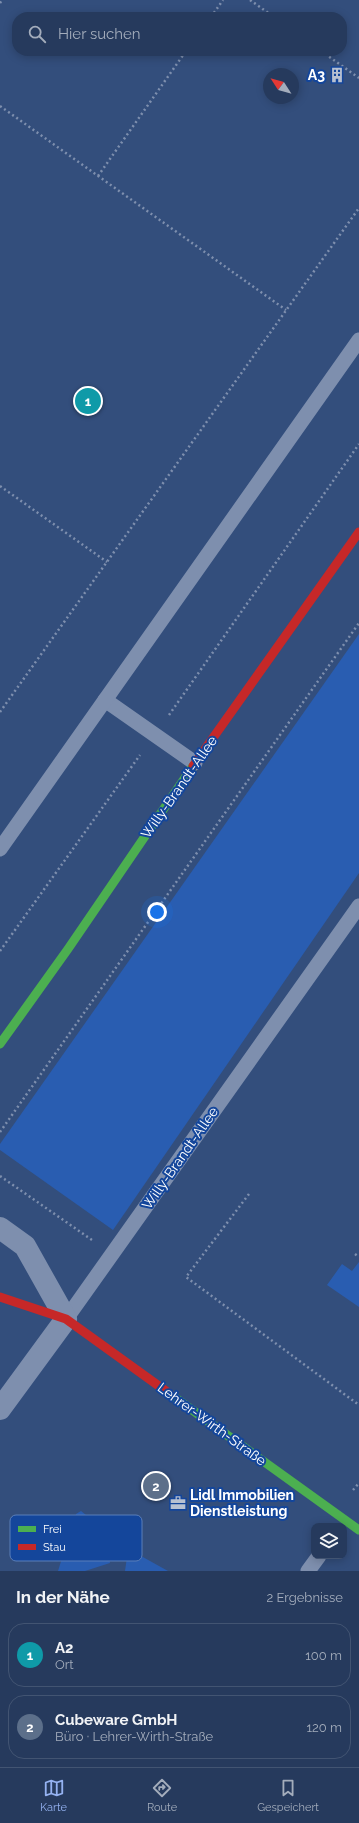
<!DOCTYPE html>
<html lang="de">
<meta charset="utf-8">
<style>
:root{--surface:#263a5d;--page:#324566;--text:#f1f3f6;--muted:#a4adbc;--line:#425472;--accent:#95b2f1}
body{margin:0;font-family:Raleway,sans-serif;background:var(--page);color:var(--text)}
.controls{position:absolute;right:12px;bottom:12px;display:grid;overflow:hidden;border-radius:8px;box-shadow:0 2px 10px #0003}
.controls button{width:36px;height:36px;display:grid;place-items:center;padding:0;border:0;border-bottom:1px solid var(--line);background:var(--surface);color:var(--text);font:20px sans-serif}
.compass{position:absolute;left:263px;top:68px;width:36px;height:36px;border-radius:50%;background:var(--surface);box-shadow:0 2px 10px #0003;rotate:306deg}
.you{position:absolute;left:157px;top:912px;width:14px;height:14px;margin:-10px;border:3px solid #fff;border-radius:50%;background:#1a73e8;box-shadow:0 0 0 6px #1a73e833}
.badge{display:grid;place-items:center;width:26px;height:26px;border-radius:50%;background:var(--accent);color:#fff;font-size:13px;font-weight:700}
.pin{position:absolute;translate:-50% -50%;border:2px solid #fff;box-shadow:0 1px 4px #0006}
.list{margin:0;padding:0;list-style:none}
h2{display:flex;justify-content:space-between;align-items:center;height:52px;margin:0;padding:0 16px;font-size:17px}
h2 small{font-size:13px;font-weight:400;color:var(--muted)}
.list li{display:grid;grid-template-columns:26px 1fr auto;gap:12px;align-items:center;box-sizing:border-box;height:64px;margin:0 8px 8px;padding:0 8px;border:1px solid var(--line);border-radius:16px}
.list b{display:block;font-size:15px;white-space:nowrap}
.list p{margin:0;font-size:13px;white-space:nowrap;color:var(--muted)}
.list em{font-size:13px;font-style:normal;color:var(--muted)}
.icon{flex:none;width:22px;height:22px;fill:none;stroke:currentColor;stroke-width:2;stroke-linecap:round;stroke-linejoin:round}
.map{position:relative;flex:none;width:359px;height:1571px;overflow:hidden}
.search{position:absolute;background:var(--surface);box-shadow:0 2px 10px #0003;left:12px;right:12px;top:12px;height:44px;display:flex;align-items:center;gap:10px;box-sizing:border-box;padding:0 14px;border-radius:16px;color:var(--muted);font-size:15px}
.sheet{height:196px;background:var(--surface)}
nav{display:flex;justify-content:space-around;align-items:center;box-sizing:border-box;height:56px;border-top:1px solid var(--line);background:var(--surface);font-size:11px;color:var(--muted)}
nav a{display:grid;justify-items:center;gap:2px}
nav .on{color:var(--accent)}
.map>svg:first-child{display:block}
.green{fill:#295db1}
.lines{fill:none;stroke-linecap:round;stroke-linejoin:round}
.path{stroke:#7e8fae;stroke-width:2.5;stroke-dasharray:2 3;stroke-linecap:butt}
.lane{stroke:#7e8fae;stroke-width:15}
.street{stroke:#7e8fae;stroke-width:22}
.fast{stroke:#4caf50;stroke-width:9}
.jam{stroke:#c62828;stroke-width:9}
.labels{text-anchor:middle;dominant-baseline:central;stroke-width:4;stroke-linejoin:round;paint-order:stroke}
.poi-label{font-size:14px;font-weight:bold;fill:#fff;stroke:#14469b;text-anchor:end}
.street-label{font-size:14px;fill:#fff;stroke:#14469b}
.key{fill:#14469b;stroke:#5a7eb9;stroke-width:1}
.key-label{font-size:11px;fill:#fff}
</style>
<div class="map">
<svg width="359" height="1571" viewBox="0 0 359 1571">
<rect width="100%" height="100%" fill="#334e7c"/>
<g class="green">
<polygon points="359,634 359,873 113,1230 0,1150 0,1144"/>
<polygon points="359,1262 359,1307 327,1285 342,1264 352,1271"/>
<polygon points="81,1511 86,1515 109,1555 110,1563 85,1571 58,1571 76,1514"/>
<polygon points="128,1550 132,1551 168,1571 125,1571"/>
</g>
<g class="lines">
<g class="path">
<polyline points="250,0 274,17"/>
<polyline points="0,3 2,0"/>
<polyline points="211,17 223,0"/>
<polyline points="321,51 359,78"/>
<polyline points="0,106 286,310"/>
<polyline points="98,176 186,51"/>
<polyline points="0,486 107,562"/>
<polyline points="0,712 359,208"/>
<polyline points="169,715 359,444"/>
<polyline points="0,951 140,755"/>
<polyline points="0,1132 359,623"/>
<polyline points="0,1176 92,1240"/>
<polyline points="249,1194 186,1277 359,1405"/>
<polyline points="355,1254 359,1257"/>
<polyline points="353,1490 359,1483"/>
</g>
<g class="lane">
<polyline points="105,700 195,763"/>
<polyline points="0,849 359,340"/>
<polyline points="66,1319 359,906"/>
<polyline points="308,1571 319,1556"/>
</g>
<polyline class="street" points="0,1228 25,1246 66,1319 0,1409"/>
<g class="fast">
<polyline points="0,1044 68,949 193,766"/>
<polyline points="170,1394 359,1530"/>
</g>
<g class="jam">
<polyline points="193,766 359,532"/>
<polyline points="0,1297 66,1319 170,1394"/>
</g>
</g>
<defs>
<symbol id="building-bare" viewBox="-9 -9 18 18"><path d="M-4-6H4V6H1V3H-1V6H-4ZM-2.5-4.3h1.7v1.8h-1.7ZM.8-4.3h1.7v1.8H.8ZM-2.5-1h1.7V.8h-1.7ZM.8-1h1.7V.8H.8Z" fill="#b8c1d1" stroke="#14469b" stroke-width="2.5" paint-order="stroke"/></symbol>
<symbol id="office-bare" viewBox="-9 -9 18 18"><path d="M-6-3h4V-5.5h4V-3h4V5H-6ZM-1-4.5V-3h2v-1.5ZM-6 0V1H6V0Z" fill="#b8c1d1" stroke="#14469b" stroke-width="2.5" paint-order="stroke"/></symbol>
</defs>
<g fill-rule="evenodd">
<use href="#building-bare" x="326" y="64" width="22" height="22"/>
<use href="#office-bare" x="167" y="1492" width="22" height="22"/>
</g>
<g class="labels">
<g class="poi-label">
<text x="325" y="75">A3</text>
<text x="190" y="1495" text-anchor="start">Lidl Immobilien<tspan x="190" dy="16">Dienstleistung</tspan></text>
</g>
<g class="street-label">
<text transform="translate(179 787) rotate(-55)">Willy-Brandt-Allee</text>
<text transform="translate(180 1158) rotate(-55)">Willy-Brandt-Allee</text>
<text transform="translate(212 1424) rotate(36)">Lehrer-Wirth-Straße</text>
</g>
</g>
<rect x="10" y="1515" width="132" height="46" rx="6" class="key"/>
<rect x="18" y="1526" width="18" height="6" fill="#4caf50"/>
<rect x="18" y="1544" width="18" height="6" fill="#c62828"/>
<g class="key-label">
<text x="43" y="1533">Frei</text>
<text x="43" y="1551">Stau</text>
</g>
</svg>
<div class="controls">
<button><svg class="icon" aria-label="layers" viewBox="0 0 24 24"><path d="M12 4l9 5-9 5-9-5zM3 14l9 5 9-5"/></svg></button>
</div>
<svg class="compass" viewBox="-18 -18 36 36"><path d="M0-13l5 13h-10z" fill="#e53935"/><path d="M0 13l5-13h-10z" fill="#a4adbc"/></svg>
<div class="you"></div>
<div class="pin badge" style="left:88px;top:401px;background:#0f9aa8">1</div>
<div class="pin badge" style="left:156px;top:1486px;background:#5c6f8a">2</div>
<div class="search"><svg class="icon" aria-label="search" viewBox="0 0 24 24"><circle cx="10" cy="10" r="6"/><path d="M15 15l6 6"/></svg>Hier suchen</div>
</div>
<section class="sheet">
<h2>In der Nähe<small>2 Ergebnisse</small></h2>
<ul class="list">
<li><span class="badge" style="background:#0f9aa8">1</span><div><b>A2</b><p>Ort</p></div><em>100 m</em></li>
<li><span class="badge" style="background:#5c6f8a">2</span><div><b>Cubeware GmbH</b><p>Büro · Lehrer-Wirth-Straße</p></div><em>120 m</em></li>
</ul>
</section>
<nav>
<a class="on"><svg class="icon" aria-label="map" viewBox="0 0 24 24"><path d="M3 6l6-2 6 2 6-2v14l-6 2-6-2-6 2zM9 4v14M15 6v14"/></svg>Karte</a>
<a><svg class="icon" aria-label="directions" viewBox="0 0 24 24"><path d="M12 3l9 9-9 9-9-9zM9 14v-3h6M13 9l2 2-2 2"/></svg>Route</a>
<a><svg class="icon" aria-label="saved" viewBox="0 0 24 24"><path d="M7 4h10v16l-5-4-5 4z"/></svg>Gespeichert</a>
</nav>
